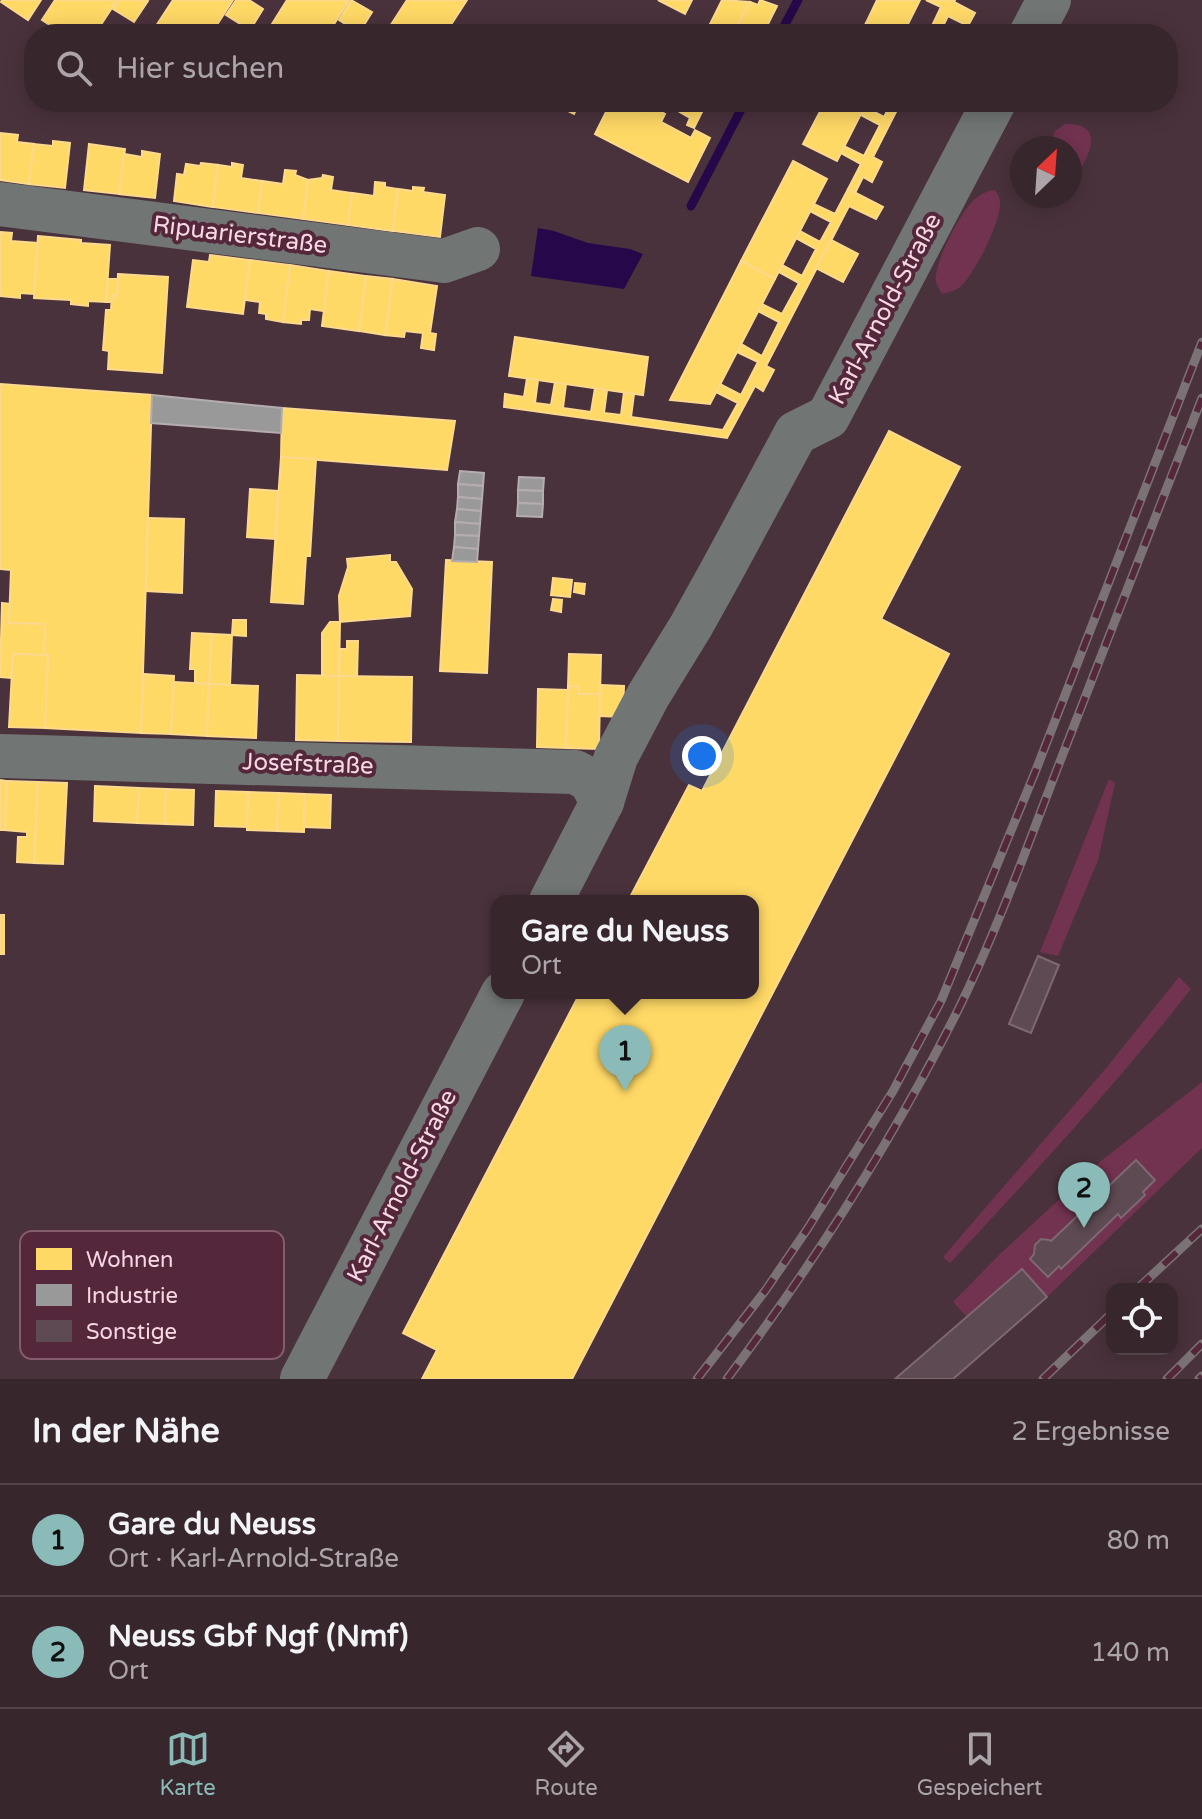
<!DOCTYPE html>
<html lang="de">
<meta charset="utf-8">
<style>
:root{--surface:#38262d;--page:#3f2e35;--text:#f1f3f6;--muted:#aba5aa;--line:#524349;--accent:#8bbbb9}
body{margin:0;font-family:"Varela Round",sans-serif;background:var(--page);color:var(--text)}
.controls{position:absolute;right:24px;bottom:24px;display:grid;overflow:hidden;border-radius:16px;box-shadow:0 4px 20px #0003}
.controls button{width:72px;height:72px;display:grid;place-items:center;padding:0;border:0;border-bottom:2px solid var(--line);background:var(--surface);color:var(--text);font:40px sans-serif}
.compass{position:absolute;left:1010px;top:136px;width:72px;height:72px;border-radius:50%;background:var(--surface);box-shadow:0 4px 20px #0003;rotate:25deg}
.you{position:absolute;left:702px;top:756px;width:28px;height:28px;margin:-20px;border:6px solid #fff;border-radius:50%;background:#1a73e8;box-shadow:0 0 0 12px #1a73e833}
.badge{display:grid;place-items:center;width:52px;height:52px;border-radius:50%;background:var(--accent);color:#111;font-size:26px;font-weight:700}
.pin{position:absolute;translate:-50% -66px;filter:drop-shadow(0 2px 4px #0008)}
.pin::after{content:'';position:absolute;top:42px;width:28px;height:24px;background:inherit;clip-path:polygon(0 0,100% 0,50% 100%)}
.popup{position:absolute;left:491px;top:895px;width:268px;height:104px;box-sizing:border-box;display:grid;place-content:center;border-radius:16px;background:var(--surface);filter:drop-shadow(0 2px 6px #0005);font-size:26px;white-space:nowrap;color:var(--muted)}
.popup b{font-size:30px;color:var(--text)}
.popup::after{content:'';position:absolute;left:50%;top:100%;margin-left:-16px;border:16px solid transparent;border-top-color:var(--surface)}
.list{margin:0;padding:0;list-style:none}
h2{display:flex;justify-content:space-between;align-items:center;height:104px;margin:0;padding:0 32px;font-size:34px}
h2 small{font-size:26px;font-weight:400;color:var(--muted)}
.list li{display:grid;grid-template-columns:52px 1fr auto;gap:24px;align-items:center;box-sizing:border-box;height:112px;padding:0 32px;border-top:2px solid var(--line)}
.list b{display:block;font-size:30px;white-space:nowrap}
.list p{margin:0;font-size:26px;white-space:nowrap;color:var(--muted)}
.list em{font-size:26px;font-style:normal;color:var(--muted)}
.icon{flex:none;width:44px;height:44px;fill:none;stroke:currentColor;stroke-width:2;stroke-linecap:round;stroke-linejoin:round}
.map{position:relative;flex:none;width:1202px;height:1379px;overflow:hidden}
.search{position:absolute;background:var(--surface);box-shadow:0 4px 20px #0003;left:24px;right:24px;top:24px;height:88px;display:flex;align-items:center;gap:20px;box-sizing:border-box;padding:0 28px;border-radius:32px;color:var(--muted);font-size:30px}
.sheet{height:328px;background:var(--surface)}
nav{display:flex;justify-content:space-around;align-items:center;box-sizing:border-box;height:112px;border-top:2px solid var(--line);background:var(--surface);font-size:22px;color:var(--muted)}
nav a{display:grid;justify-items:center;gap:4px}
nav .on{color:var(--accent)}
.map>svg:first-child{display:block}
.green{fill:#723350}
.water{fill:#26084a}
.homes{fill:#ffd966;stroke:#fcd98c;stroke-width:2}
.industry{fill:#999;stroke:#b5acaf;stroke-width:2}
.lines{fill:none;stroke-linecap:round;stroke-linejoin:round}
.stream{stroke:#26084a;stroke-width:9}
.building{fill:#5e4a53;stroke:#7e6871;stroke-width:2}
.minor{stroke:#717674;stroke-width:44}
.rail-casing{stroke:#7a7275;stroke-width:9}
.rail{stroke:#54273b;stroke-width:6;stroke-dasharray:18;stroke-linecap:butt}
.labels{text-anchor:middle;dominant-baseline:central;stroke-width:8;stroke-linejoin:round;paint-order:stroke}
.street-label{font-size:24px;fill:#f6d8e3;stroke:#54273b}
.key{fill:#54273b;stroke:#855c6d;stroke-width:2}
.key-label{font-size:22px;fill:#f6d8e3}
</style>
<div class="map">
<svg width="1202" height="1379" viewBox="0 0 1202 1379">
<rect width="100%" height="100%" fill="#4a323c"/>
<g class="green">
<path d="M1065,124C1109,122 1088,163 1070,181V148H1050L1055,131Z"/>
<path d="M995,190C998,195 999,195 1000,201C1002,220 975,274 960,287C955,291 949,292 942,294C940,290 937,286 936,282C933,265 960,213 973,201C979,195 986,191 995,190Z"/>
<polygon points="1109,779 1115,783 1098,860 1058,956 1040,952"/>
<path d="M1179,977L1191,989C1116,1085 1033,1174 950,1263L943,1257L1107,1067Z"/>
<polygon points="1202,1082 1202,1148 1047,1297 1022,1269 968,1318 953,1302 1000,1254 1101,1161"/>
</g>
<polygon class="water" points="538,228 554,231 588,243 630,249 643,254 624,289 531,276"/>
<g class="homes">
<polygon points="2,0 41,0 28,20 1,2"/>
<polygon points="55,0 117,0 95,34 64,34 42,20"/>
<polygon points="119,0 146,0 148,1 134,22 113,9"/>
<polygon points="173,0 233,0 211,34 168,34 156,26"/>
<polygon points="236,0 249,0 263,9 250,30 226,15"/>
<polygon points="287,0 349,0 328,34 270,34 267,32"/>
<polygon points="351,0 372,12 359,33 339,20"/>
<polygon points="407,0 467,0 445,34 385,34"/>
<polygon points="658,0 692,0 685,14"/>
<polygon points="722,0 750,2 733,34 724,34 709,26"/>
<polygon points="760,0 777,6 763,34 733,34 750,2 758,5"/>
<polygon points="877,0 920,0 903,34 887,34 866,23"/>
<polygon points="926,0 955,0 954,2 975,13 968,26 948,16 939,34 928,34 941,7"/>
<polygon points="866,23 887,34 860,34"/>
<polygon points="907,25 923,34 903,33"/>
<polygon points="550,102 580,102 574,114"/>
<polygon points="611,102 632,102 631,104 647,112 650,106 665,114 661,122 691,138 695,130 710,138 688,182 595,134"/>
<polygon points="673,102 688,102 703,110 694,128 687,125 690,118 673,108 675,103"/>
<polygon points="825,102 867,102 837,161 803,144"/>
<polygon points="892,102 901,102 873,157 882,162 872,182 863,177 855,193 848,189 861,164 841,153 844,146 864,156 880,125 861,115 865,107 884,117"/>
<polygon points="0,133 18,135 17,142 34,144 29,184 0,180"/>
<polygon points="53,141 70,143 65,188 29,184 34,144 53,146"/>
<polygon points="89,144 125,149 119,194 84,190"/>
<polygon points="142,151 160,154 155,198 119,194 124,154 142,157"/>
<polygon points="793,161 827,179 775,279 741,261"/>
<polygon points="201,163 218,165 213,207 174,201 177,174 184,175 186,164 200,166"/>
<polygon points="232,163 243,165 241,178 262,181 258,213 213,207 218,165 232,167"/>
<polygon points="285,170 296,171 295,175 308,180 303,219 258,213 262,181 283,184"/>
<polygon points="323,175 333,177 331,190 352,193 348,225 303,219 308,180 322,178"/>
<polygon points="375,182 385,183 385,187 398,189 393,231 348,225 352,193 374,196"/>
<polygon points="413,187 424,188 423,192 445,195 440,237 393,231 398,189 413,191"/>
<polygon points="848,189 883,207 876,219 849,206 766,366 774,370 763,391 755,386 727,438 504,407 505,394 524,397 527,378 538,380 535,403 551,405 555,382 566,384 563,408 591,412 595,388 607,390 604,413 621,415 624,392 634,394 631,417 723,430 738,403 716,392 720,384 741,395 758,362 737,352 741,344 762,356 779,322 758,311 762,304 782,314 799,283 779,272 782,265 802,276 816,249 796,238 800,231 820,242 831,222 810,211 814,204 835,214"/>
<polygon points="0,232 12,233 11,241 38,243 34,294 20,293 20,298 0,296"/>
<polygon points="38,236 81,240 81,243 110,245 106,302 88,301 88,306 71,304 71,300 34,298"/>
<polygon points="831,240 858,254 843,282 816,268"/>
<polygon points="210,255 250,260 243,314 187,307 193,260 209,262"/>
<polygon points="250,260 290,265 283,322 266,319 266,314 259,313 260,302 245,300"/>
<polygon points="741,261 775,279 710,404 670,400"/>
<polygon points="290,265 329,271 324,311 310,309 309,320 301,320 301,324 283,322"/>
<polygon points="329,271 366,276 359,331 322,326"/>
<polygon points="118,274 168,277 162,373 108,369 109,351 103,350 106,310 111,310 112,295 117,296"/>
<polygon points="366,276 393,279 385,335 359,331"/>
<polygon points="108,279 118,279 117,296 112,295 111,302 106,302"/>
<polygon points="393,279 437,286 430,333 436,334 434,350 421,348 423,333 405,331 404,337 385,335"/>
<polygon points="515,337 648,357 643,395 509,376"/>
<polygon points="0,384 152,395 141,733 45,728 48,655 44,655 45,624 9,623 11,570 0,569"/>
<polygon points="282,408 455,421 447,470 281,457"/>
<polygon points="889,431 960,467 881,619 949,654 572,1379 422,1379 437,1350 403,1333 580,993 753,993 753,901 628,901 689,785 702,791"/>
<polygon points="281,457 316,459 310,556 306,556 303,604 271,602"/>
<polygon points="250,489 278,491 275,539 247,537"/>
<polygon points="148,518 184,519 182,593 146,591"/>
<polygon points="390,555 390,562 396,562 412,589 410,616 340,622 339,596 348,567 347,559"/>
<polygon points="446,560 492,562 487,673 440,671"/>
<polygon points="553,578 572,580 570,597 551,595"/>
<polygon points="575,583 585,584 584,594 574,592"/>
<polygon points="553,599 562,600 561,612 551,610"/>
<polygon points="2,603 10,604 9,623 45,624 44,655 13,654 11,678 0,677"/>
<polygon points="233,620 246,620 246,636 232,635"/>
<polygon points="330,622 340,622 339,676 322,676 322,633"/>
<polygon points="192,633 212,634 209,684 195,683 195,669 190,669"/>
<polygon points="212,634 232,635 230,685 209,684"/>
<polygon points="347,641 358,641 357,677 339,676 340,649 347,649"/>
<polygon points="13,654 48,655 45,728 9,727"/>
<polygon points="569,654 601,655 600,694 579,694 579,687 568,686"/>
<polygon points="144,674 174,676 171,734 141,733"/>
<polygon points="297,675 339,676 338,741 296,740"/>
<polygon points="339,676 412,677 411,742 338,741"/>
<polygon points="174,682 209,684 207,736 171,734"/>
<polygon points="209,684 258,686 256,738 207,736"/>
<polygon points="601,685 624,686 623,717 600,716"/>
<polygon points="568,686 579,687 579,694 600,694 599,749 566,748"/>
<polygon points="538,689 568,690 566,748 537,747"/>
<polygon points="0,780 7,781 5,830 0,830"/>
<polygon points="7,781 38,782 34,863 17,862 18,837 27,837 27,832 5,830"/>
<polygon points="38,782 67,783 63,864 34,863"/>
<polygon points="95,786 139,788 137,823 94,821"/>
<polygon points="139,788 166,789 165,824 137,823"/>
<polygon points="166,789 194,790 193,825 165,824"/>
<polygon points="216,791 248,792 247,827 215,826"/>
<polygon points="248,792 279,793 277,831 247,830"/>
<polygon points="279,793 305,794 304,832 277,831"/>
<polygon points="305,794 331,795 330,828 304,827"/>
<rect x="0" y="915" width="4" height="39"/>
</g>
<g class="industry">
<polygon points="152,395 282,408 281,433 151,423"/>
<polygon points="460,471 484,473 483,486 458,484"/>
<polygon points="519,477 544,478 543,491 518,490"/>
<polygon points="458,484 483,486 482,499 458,497"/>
<polygon points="518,490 543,491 543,504 518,503"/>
<polygon points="458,497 482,499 481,511 457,509"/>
<polygon points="518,503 543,504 542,517 517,516"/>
<polygon points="457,509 481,511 480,524 455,522"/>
<polygon points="455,522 480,524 479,536 455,535"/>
<polygon points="455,535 479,536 478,549 454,547"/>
<polygon points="454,547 478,549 477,562 452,561"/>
</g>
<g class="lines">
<g class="stream">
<polyline points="780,34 798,0"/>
<polyline points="691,206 745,102"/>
</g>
</g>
<g class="building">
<polygon points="1038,956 1059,965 1031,1033 1009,1024"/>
<polygon points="1136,1160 1155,1180 1143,1192 1145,1195 1121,1218 1118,1214 1061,1269 1059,1266 1048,1277 1030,1259 1034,1254 1035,1245 1041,1239 1049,1240 1051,1241"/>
<polygon points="1022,1269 1047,1297 953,1379 895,1379"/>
</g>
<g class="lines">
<g class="minor">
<polyline points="1031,34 1049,0"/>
<polyline points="0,204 444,261 478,249"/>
<polyline points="0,756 575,772 590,780 602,802"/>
<polyline points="551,901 602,802 616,757 648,696 691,626 721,572 796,433 828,417 994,102"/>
<polyline points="302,1379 503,993"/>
</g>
<defs>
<g id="rail">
<polyline points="1137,1289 1202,1229"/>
<polyline points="697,1379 765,1291 808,1228 893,1091 941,1001 1036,770 1202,342"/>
<path d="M727,1379C814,1263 893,1140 958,1010C997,931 1027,847 1059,764C1107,642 1154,520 1202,398"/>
<polyline points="1043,1379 1112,1313"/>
<polyline points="1167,1379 1202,1344"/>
<polyline points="1199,1379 1202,1376"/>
</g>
</defs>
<use href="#rail" class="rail-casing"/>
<use href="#rail" class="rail"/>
</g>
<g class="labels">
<g class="street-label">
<text transform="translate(240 235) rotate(7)">Ripuarierstraße</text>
<text transform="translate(885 309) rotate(-62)">Karl-Arnold-Straße</text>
<text transform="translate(308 764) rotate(2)">Josefstraße</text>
<text transform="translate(402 1186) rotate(-63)">Karl-Arnold-Straße</text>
</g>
</g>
<rect x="20" y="1231" width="264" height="128" rx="12" class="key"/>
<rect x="36" y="1248" width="36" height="22" fill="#ffd966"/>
<rect x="36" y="1284" width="36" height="22" fill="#999"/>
<rect x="36" y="1320" width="36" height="22" fill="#5e4a53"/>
<g class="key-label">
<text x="86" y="1267">Wohnen</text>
<text x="86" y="1303">Industrie</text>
<text x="86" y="1339">Sonstige</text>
</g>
</svg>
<div class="controls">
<button><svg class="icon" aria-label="locate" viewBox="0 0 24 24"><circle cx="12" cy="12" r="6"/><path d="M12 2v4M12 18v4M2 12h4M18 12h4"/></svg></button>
</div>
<svg class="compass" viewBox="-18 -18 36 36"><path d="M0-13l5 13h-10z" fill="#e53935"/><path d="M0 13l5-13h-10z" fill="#aba5aa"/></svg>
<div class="you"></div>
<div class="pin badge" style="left:625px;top:1091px">1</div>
<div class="popup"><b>Gare du Neuss</b>Ort</div>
<div class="pin badge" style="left:1084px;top:1228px">2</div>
<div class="search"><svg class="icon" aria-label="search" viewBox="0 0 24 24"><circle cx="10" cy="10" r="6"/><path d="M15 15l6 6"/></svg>Hier suchen</div>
</div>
<section class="sheet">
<h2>In der Nähe<small>2 Ergebnisse</small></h2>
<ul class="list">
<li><span class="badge">1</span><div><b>Gare du Neuss</b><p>Ort · Karl-Arnold-Straße</p></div><em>80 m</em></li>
<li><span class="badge">2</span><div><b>Neuss Gbf Ngf (Nmf)</b><p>Ort</p></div><em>140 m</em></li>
</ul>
</section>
<nav>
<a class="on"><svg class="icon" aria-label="map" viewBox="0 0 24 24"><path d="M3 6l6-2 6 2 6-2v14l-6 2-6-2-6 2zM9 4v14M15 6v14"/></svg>Karte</a>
<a><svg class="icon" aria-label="directions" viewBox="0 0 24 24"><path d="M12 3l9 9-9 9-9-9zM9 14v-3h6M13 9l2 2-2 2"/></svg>Route</a>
<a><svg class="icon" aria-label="saved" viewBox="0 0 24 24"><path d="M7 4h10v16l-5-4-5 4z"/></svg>Gespeichert</a>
</nav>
